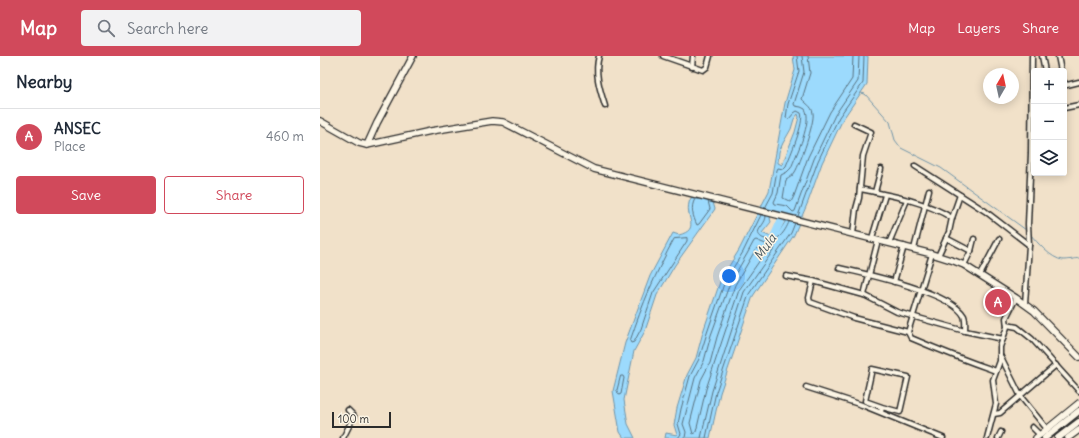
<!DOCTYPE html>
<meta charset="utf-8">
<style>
:root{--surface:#fff;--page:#f2f2f3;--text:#1f2937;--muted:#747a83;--line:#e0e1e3;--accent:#d1495b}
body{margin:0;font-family:Delius,sans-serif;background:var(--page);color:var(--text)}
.controls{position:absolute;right:12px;top:12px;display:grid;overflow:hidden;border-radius:4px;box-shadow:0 2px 10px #0003}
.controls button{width:36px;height:36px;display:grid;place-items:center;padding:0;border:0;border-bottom:1px solid var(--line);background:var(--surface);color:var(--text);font:20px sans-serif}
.compass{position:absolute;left:663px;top:12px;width:36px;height:36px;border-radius:50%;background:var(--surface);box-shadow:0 2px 10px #0003;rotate:9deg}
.scale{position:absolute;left:12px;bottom:10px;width:59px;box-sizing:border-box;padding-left:4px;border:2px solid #2b2b2b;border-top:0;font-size:11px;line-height:14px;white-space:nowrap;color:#2b2b2b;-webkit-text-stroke:3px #fcf5e5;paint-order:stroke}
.you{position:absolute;left:409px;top:220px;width:14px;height:14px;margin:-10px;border:3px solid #fff;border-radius:50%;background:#1a73e8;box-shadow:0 0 0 6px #1a73e833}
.badge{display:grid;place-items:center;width:26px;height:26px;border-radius:50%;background:var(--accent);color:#fff;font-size:13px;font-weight:700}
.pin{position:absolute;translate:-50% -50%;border:2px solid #fff;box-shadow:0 1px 4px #0006}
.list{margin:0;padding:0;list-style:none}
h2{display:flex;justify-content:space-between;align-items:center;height:52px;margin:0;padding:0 16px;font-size:17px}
h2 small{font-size:13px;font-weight:400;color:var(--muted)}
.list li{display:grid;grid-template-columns:26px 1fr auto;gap:12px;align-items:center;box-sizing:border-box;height:56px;padding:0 16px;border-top:1px solid var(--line)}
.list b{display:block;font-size:15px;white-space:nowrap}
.list p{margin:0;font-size:13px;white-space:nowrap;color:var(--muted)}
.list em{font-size:13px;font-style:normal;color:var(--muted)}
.actions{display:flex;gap:8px;padding:12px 16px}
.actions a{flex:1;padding:9px 0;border:1px solid var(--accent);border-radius:4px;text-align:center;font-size:14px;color:var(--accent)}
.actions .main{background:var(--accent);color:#fff}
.icon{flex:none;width:22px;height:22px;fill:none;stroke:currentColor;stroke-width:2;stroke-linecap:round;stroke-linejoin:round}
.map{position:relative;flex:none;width:759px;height:382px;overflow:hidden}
header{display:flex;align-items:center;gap:24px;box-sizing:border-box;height:56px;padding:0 20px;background:var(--accent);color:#fff}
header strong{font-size:19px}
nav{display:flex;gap:22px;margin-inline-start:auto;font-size:14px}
.search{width:280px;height:36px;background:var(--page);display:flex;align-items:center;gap:10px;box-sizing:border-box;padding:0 14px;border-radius:4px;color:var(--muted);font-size:15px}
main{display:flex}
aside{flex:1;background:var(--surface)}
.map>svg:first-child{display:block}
.water{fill:#9cdafd;stroke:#6f94a9;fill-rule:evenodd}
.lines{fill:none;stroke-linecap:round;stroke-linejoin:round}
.shore{stroke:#58717f;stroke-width:1}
.stream{stroke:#6f94a9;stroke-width:1}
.river{stroke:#9cdafd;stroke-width:7}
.street-casing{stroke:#2b2b2b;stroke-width:7}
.secondary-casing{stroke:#2b2b2b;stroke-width:8}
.primary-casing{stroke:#2b2b2b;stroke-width:9}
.street{stroke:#fcf5e5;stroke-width:4}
.secondary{stroke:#fcf5e5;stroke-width:5.5}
.primary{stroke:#fcf5e5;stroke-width:6}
.labels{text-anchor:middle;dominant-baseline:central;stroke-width:3;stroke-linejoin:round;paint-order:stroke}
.water-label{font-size:13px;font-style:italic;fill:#475760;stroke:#fcf5e5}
</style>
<header>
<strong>Map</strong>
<div class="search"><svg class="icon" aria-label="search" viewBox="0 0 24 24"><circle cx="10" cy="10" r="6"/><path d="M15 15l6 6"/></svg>Search here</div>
<nav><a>Map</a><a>Layers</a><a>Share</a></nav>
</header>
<main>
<aside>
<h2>Nearby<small></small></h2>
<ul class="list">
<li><span class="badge">A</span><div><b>ANSEC</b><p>Place</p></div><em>460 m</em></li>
</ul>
<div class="actions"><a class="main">Save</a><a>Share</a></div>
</aside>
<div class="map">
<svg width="759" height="382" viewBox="0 0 759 382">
<rect width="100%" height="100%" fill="#f1e1c9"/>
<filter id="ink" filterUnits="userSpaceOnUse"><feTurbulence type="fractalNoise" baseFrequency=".025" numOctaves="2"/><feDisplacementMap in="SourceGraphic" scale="8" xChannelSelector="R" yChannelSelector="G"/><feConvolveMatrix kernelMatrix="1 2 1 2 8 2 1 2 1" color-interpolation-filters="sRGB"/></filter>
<g filter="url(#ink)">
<g class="water">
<path d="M473,0H548L547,28L523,63L502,107L488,146L474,179L433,240L400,337L390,382H345L346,377L357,379L354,369L357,352L367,319L376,302L383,276L401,223L419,194L449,135L465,47L475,14ZM478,58L479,61L475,76L462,109L458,107L459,96L463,87L471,73L474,63ZM454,157L463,159L465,166L458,177L451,181L442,177L451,166L450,162Z"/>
<path d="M374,139L392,143L395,153L355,209L337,239L325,275L314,295L304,344L308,368L315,382H304L300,376L293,335L305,287L330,220L353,177L359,179C381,173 365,162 369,147C369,144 372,141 374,139Z"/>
</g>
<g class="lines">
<g class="shore">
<path d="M482,0L484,16L474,48L475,50L481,51L485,53C493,65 476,99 471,112L467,116L461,119L458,137L454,146L455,148L467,150L473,156L475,155L494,103L515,59L538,25L539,0"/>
<path d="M488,0L490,17L482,43C486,48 492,50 493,57C495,66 480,108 475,116C473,120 469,122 466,124L463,142L471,146L474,140L488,101L510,56L532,23L533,0"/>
<path d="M378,143H375C370,151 373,161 377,169L379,168L390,153L388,145"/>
<path d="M445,152L453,137L457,114L458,112L463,113L466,110C470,100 485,66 481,57L477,55L474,57L469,63L466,62L468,48L479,15L477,0"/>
<path d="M446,160C446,167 439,171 438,177C440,181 442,182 445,183C457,188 465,176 469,166"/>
<polyline points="478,160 498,105 519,61 543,27 544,0"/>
<path d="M367,182V185L333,237L321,273L314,286L311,287L310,285C322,249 336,216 354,183Z"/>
<polygon points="439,192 444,194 445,197 419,234 386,333 376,376 373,378 370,367 381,324 390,307 397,281 415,229 436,193"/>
<polygon points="301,320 303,320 304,322 301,338 299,339 297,335"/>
<polyline points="358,382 361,378 358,368 361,353 370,320 379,303 387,277 405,225 423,196 441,159"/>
<polyline points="365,382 366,376 363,368 375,322 384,305 391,279 410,227 427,198 434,185 436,184 448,189 454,190 455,192 424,236 392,335 381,382"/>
<polyline points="386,382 396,336 429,238 471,177 475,167"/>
</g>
<g class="stream">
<polyline points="541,37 545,38 570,66 575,84 581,92 621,112 706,174"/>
<path d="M710,178C717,186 731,203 743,204C748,204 754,203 759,202"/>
</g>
<polyline class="river" points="449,187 453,182 465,155"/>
<defs>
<g id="street">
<path d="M279,0C274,17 280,34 285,50"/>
<polyline points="343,0 383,14 387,11 390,0"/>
<polyline points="722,0 725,15"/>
<polyline points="738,0 741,15"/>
<polyline points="372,11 373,0"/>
<polyline points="744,26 747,29 759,26"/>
<polyline points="744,52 759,49"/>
<polyline points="595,110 665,155 709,189"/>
<path d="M540,133C570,139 607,146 632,162"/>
<polyline points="555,136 561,113"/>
<polyline points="533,178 536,153 539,142 543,100 551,76 534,68"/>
<polyline points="552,182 565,139"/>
<polyline points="626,182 651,195"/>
<polyline points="569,187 587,144"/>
<polyline points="594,193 609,134"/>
<polyline points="618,200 629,176 632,162 640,139"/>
<polyline points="644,209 651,195 654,183"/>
<path d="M519,212C546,218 631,236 644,260C646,265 645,270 645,275"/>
<polyline points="660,219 679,183"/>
<polyline points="466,220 493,225 544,239 577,256 645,275 683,283"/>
<path d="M493,225L489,242L490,246L534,262L588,276L591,282C619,294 647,305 676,315"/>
<polyline points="574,226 584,190"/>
<polyline points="544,239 558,184"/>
<polyline points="705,248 709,189 708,168 711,97 712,0"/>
<polyline points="687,269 697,271 712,283 759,335"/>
<polyline points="588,276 612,198"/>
<polyline points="681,301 701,341 727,373"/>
<polyline points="486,331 542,349 623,382"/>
<polyline points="561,356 562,351 545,345 552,313 588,321 580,356 562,351"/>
<polyline points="674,358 680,357 736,309"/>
<polyline points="712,371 720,379"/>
<polyline points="23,382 34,360 28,354"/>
<polyline points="667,382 676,348 673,324 680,305 680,291 687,271 686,262 696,242"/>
<polyline points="678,382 681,376"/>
</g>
<g id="secondary">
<polyline points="0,65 39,87 47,89 111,75 172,65 183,66 274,113 612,198 634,205 644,209 696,242 714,255 759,301"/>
<polyline points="47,89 57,67 93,0"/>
<polyline points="716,382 759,347"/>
<polyline points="748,382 759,374"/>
</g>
<g id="primary">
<polyline points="725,382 759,355"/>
<polyline points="738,382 759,366"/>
</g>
</defs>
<use href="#street" class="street-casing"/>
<use href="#secondary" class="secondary-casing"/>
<use href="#primary" class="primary-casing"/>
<use href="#street" class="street"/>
<use href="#secondary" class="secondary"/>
<use href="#primary" class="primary"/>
</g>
</g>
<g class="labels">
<g class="water-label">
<text transform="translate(445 191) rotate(-54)">Mula</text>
</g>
</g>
</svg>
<div class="controls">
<button>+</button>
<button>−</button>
<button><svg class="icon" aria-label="layers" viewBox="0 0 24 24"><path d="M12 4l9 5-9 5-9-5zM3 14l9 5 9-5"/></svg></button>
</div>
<svg class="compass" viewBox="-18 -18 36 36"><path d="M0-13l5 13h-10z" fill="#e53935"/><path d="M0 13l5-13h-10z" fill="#747a83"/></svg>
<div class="scale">100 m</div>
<div class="you"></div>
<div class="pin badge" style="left:678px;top:246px">A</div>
</div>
</main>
